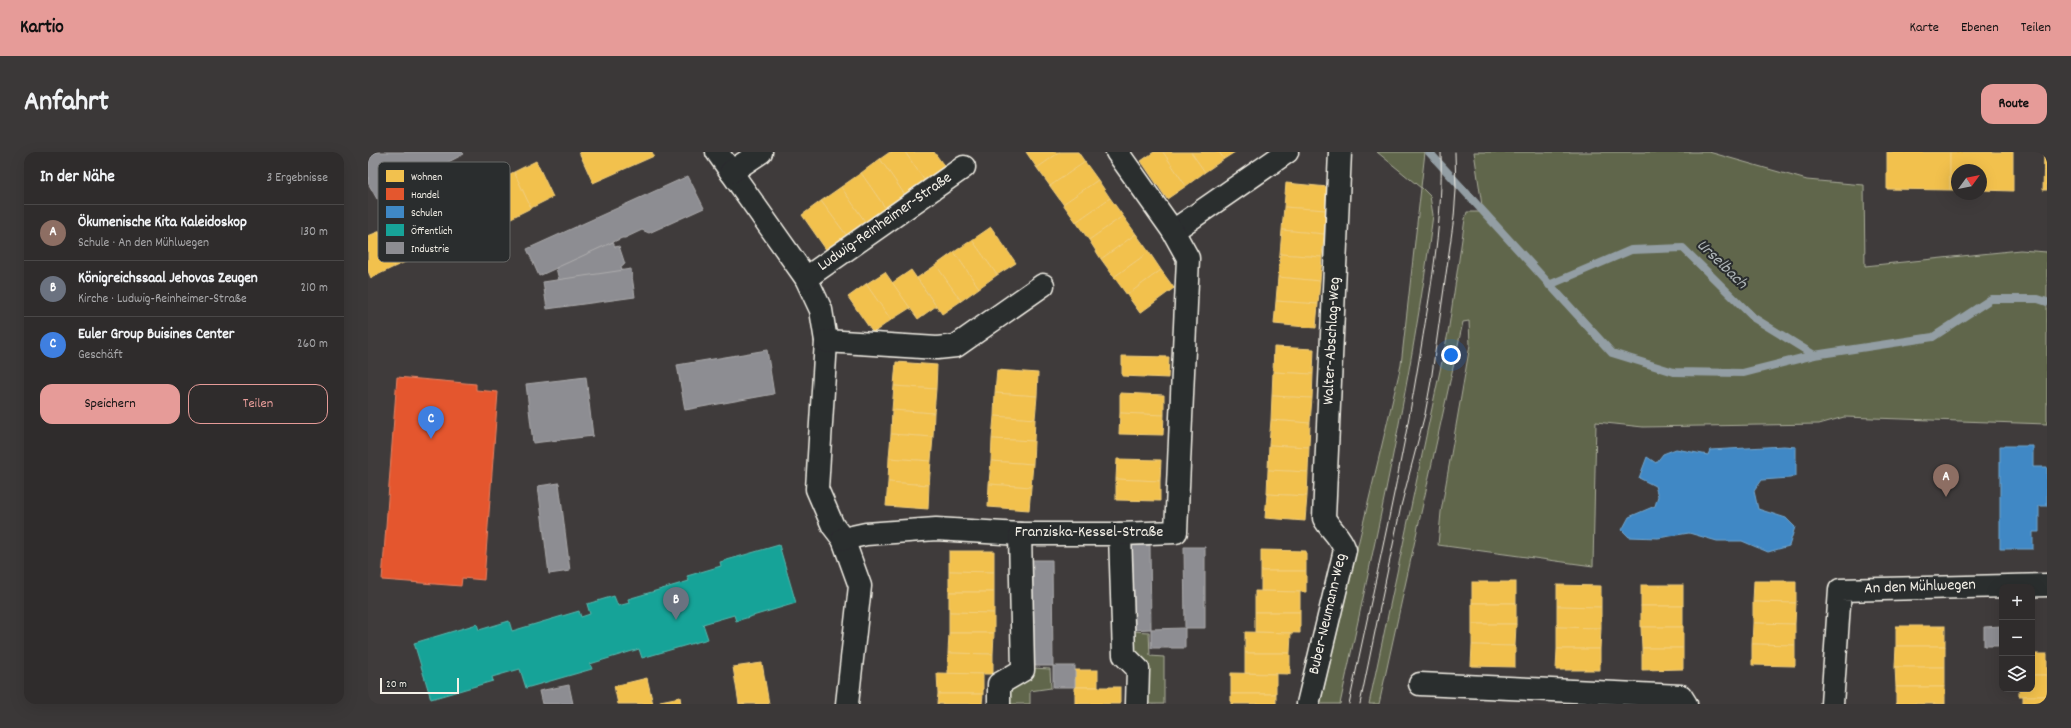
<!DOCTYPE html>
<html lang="de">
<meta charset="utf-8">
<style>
:root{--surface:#2f2c2c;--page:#3b3838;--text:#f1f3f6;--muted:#a7a7a9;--line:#4a4848;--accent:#e69b98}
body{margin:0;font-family:Dekko,sans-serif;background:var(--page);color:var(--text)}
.controls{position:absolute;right:12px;bottom:12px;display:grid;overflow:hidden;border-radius:8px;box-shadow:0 4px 16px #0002}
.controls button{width:36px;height:36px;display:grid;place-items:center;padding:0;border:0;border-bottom:1px solid var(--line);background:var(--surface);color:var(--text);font:20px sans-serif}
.compass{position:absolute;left:1583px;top:12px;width:36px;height:36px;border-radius:50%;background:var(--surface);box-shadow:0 4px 16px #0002;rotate:57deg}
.scale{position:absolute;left:12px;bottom:10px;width:79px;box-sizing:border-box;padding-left:4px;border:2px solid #f4f1e8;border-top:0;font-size:11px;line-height:14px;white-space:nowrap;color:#f4f1e8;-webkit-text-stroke:3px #2a2d2e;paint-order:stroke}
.you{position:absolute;left:1083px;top:203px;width:14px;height:14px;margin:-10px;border:3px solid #fff;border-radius:50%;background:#1a73e8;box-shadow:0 0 0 6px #1a73e833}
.badge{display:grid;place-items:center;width:26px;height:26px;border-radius:50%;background:var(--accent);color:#fff;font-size:13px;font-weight:700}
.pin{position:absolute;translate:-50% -33px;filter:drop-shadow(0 1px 2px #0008)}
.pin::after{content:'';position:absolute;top:21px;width:14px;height:12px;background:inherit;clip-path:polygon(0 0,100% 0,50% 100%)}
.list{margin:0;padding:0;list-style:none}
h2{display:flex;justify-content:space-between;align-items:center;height:52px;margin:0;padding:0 16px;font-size:17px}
h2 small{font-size:13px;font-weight:400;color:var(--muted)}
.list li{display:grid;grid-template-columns:26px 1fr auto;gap:12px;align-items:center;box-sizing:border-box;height:56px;padding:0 16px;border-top:1px solid var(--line)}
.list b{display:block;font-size:15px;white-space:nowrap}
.list p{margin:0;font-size:13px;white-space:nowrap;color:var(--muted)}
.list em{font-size:13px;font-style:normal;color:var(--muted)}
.actions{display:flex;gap:8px;padding:12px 16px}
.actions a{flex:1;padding:9px 0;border:1px solid var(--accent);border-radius:12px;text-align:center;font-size:14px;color:var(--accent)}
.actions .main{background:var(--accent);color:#111}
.icon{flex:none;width:22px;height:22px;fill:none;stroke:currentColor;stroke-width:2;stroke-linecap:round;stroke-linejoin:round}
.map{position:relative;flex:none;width:1679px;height:552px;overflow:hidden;border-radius:12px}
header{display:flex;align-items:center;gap:24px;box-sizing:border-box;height:56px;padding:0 20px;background:var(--accent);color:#111}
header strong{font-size:19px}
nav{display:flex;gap:22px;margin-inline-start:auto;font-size:14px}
.intro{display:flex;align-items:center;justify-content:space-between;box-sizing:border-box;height:96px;padding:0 24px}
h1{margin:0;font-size:28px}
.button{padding:10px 18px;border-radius:12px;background:var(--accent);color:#111;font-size:14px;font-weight:700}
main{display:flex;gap:24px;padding:0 24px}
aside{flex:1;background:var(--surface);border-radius:12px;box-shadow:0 4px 16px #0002}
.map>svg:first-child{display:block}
.green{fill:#60664c;stroke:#aaac9a}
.homes{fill:#f2c14e;stroke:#f3cf7c}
.shops{fill:#e4572e;stroke:#e98566}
.schools{fill:#3f88c5;stroke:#75a8d0}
.public{fill:#17a398;stroke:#59bab0}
.industry{fill:#8d8d92;stroke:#acabac}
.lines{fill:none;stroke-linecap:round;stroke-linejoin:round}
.stream{stroke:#939ea4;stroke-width:8}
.street-casing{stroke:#f4f1e8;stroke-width:25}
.street{stroke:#2a2d2e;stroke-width:22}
.tram{stroke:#f4f1e8;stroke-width:1}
.labels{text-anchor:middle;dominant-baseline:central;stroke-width:4;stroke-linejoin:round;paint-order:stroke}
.street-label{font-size:16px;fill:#f4f1e8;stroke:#2a2d2e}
.water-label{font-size:17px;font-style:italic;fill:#acb3b5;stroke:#2a2d2e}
.key{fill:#2a2d2e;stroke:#676866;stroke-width:1}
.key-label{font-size:11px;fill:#f4f1e8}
</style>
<header>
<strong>Kartio</strong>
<nav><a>Karte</a><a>Ebenen</a><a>Teilen</a></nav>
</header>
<div class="intro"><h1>Anfahrt</h1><a class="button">Route</a></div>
<main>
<aside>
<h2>In der Nähe<small>3 Ergebnisse</small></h2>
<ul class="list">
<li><span class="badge" style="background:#8d6e63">A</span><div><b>Ökumenische Kita Kaleidoskop</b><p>Schule · An den Mühlwegen</p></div><em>130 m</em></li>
<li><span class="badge" style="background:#6b7280">B</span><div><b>Königreichssaal Jehovas Zeugen</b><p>Kirche · Ludwig-Reinheimer-Straße</p></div><em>210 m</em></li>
<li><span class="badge" style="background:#3f7fe0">C</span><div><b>Euler Group Buisines Center</b><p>Geschäft</p></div><em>260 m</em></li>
</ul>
<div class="actions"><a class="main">Speichern</a><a>Teilen</a></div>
</aside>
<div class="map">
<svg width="1679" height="552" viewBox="0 0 1679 552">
<rect width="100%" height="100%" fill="#3f3b3b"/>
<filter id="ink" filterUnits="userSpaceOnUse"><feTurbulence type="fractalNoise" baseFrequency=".025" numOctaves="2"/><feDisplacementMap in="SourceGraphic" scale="8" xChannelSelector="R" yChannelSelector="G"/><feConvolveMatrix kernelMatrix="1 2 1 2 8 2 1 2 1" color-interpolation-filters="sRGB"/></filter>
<g filter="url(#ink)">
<g class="green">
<path d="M1009,0H1057L1053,35L1062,44L1065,63C1044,228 1007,390 972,552H952L1033,213L1053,36Z"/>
<polygon points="1106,0 1341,0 1439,28 1496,33 1497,114 1652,98 1679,100 1679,272 1476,265 1451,272 1275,275 1228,270 1225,414 1070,393 1073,360 1102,193 1101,169 1095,170 1011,552 1001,552 1080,181 1097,67 1099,60 1115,60"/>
<polygon points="764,479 781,480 782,504 796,505 796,552 776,552 763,502"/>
<polygon points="665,516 682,517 683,536 662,539 662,552 637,552 636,534"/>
</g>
<g class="homes">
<polygon points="211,0 284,0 286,4 225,31"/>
<polygon points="522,0 537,0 557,29 537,43 512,7"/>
<polygon points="537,0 566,0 577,15 557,29"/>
<polygon points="658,0 692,0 669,16"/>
<polygon points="692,0 710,0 717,10 682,34 669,16"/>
<polygon points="786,0 795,0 818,34 799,47 773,9"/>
<polygon points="795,0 823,0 837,20 818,34"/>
<polygon points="823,0 851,0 856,7 837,20"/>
<polygon points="851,0 867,0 856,7"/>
<polygon points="1519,0 1582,0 1582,38 1519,37"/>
<polygon points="1582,0 1645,0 1645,39 1613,38 1613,18 1589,18 1589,38 1582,38"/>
<polygon points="1676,0 1679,0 1679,38 1675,38"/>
<polygon points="512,7 537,43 518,57 493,21"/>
<polygon points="168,9 185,45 163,56 146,20"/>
<polygon points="717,10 730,28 695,52 682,34"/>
<polygon points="146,20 163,56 141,67 123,31"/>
<polygon points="493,21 518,57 498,71 473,35"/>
<polygon points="730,28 742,46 708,70 695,52"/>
<polygon points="918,31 960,35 958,58 916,55"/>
<polygon points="473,35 498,71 479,84 453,49"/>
<polygon points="742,46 755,64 721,88 708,70"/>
<polygon points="453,49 479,84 459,99 434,63"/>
<polygon points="916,55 958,58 956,82 914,78"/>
<polygon points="755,64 768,82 733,107 721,88"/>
<polygon points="32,69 49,105 26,115 10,80"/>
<polygon points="623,75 648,111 629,123 604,88"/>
<polygon points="914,78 956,82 954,105 912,102"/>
<polygon points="10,80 26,115 3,126 0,119 0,84"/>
<polygon points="768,82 781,100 746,125 733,107"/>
<polygon points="604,88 629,123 611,136 586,100"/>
<polygon points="586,100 611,136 593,149 568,113"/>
<polygon points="781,100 793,118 759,143 746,125"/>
<polygon points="912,102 954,105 952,129 910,125"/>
<polygon points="568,113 593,149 574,162 549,126"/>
<polygon points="543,118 568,154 550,167 524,131"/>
<polygon points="793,118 806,136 772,161 759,143"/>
<polygon points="517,120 542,156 523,168 498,132"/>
<polygon points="910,125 952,129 950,152 908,149"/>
<polygon points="498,132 523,168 505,181 480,145"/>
<polygon points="908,149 950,152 948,176 906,172"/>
<polygon points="906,195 946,197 945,222 905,220"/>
<polygon points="754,204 801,205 800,226 754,224"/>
<polygon points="528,210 569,213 568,237 526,234"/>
<polygon points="629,218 670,221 669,244 627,241"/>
<polygon points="905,220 945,222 944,246 904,244"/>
<polygon points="526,234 568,237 566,261 524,258"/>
<polygon points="627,241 669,244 667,267 626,264"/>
<polygon points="752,241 796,243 796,263 752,261"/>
<polygon points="904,244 944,246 942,271 903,268"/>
<polygon points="524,258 566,261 565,285 523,282"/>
<polygon points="752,261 796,263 795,283 751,282"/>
<polygon points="626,264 667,267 666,289 624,287"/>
<polygon points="903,268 942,271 941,295 901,293"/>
<polygon points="523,282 565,285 563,309 521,306"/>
<polygon points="624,287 666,289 665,312 623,309"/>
<polygon points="901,293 941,295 940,320 900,318"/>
<polygon points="521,306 563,309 561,333 520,330"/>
<polygon points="749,307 793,308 792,329 748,327"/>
<polygon points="623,309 665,312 663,335 621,332"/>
<polygon points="900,318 940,320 939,344 899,342"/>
<polygon points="748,327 792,329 792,349 748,348"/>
<polygon points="520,330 561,333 560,357 518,354"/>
<polygon points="621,332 663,335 661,358 620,355"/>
<polygon points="899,342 939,344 937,369 897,366"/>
<polygon points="893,398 938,399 938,419 893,419"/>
<polygon points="581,399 626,399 626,420 581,419"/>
<polygon points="581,419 626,420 626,440 581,440"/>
<polygon points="893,419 938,419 938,440 893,439"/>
<polygon points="1386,429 1428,429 1428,451 1385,450"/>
<rect x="1104" y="430" width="44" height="21"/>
<polygon points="1189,433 1233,434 1233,455 1189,454"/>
<rect x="1273" y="433" width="42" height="21"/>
<polygon points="887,439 932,440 932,460 887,460"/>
<polygon points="581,440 626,440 626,461 581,460"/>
<polygon points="1385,450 1428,451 1427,472 1385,471"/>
<rect x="1104" y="451" width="44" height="21"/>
<polygon points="1189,454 1233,455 1233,476 1189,475"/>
<rect x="1273" y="454" width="42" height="21"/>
<polygon points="581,460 626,461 626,481 581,481"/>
<polygon points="887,460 932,460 932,481 887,480"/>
<polygon points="1385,471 1427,472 1427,493 1384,492"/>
<polygon points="1104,472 1148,472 1147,494 1104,493"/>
<rect x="1528" y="474" width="49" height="20"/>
<polygon points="1189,475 1233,476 1232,497 1189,497"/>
<polygon points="1273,475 1315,475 1315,496 1274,496"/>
<polygon points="877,480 923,481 922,501 877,501"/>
<polygon points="581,481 626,481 625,502 580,501"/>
<polygon points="1384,492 1427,493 1427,514 1384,513"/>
<polygon points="1104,493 1147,494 1147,515 1103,514"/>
<polygon points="1528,494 1577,494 1577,515 1527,515"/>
<polygon points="1274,496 1315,496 1315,517 1274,518"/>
<polygon points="1189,497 1232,497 1232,518 1188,518"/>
<polygon points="580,501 625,502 625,522 580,522"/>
<polygon points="877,501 922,501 922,522 877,521"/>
<rect x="1664" y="502" width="15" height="21"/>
<polygon points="394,511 401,552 371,552 365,515"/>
<polygon points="1527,515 1577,515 1577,535 1528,535"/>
<rect x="707" y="518" width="23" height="17"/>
<polygon points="569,521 615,522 615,542 570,542"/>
<polygon points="863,521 908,522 908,542 863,542"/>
<polygon points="1664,523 1679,523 1679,544 1651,544 1651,537 1664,537"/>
<polygon points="279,526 285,552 250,552 246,534"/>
<rect x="707" y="535" width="45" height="17"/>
<rect x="1528" y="535" width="49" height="17"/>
<polygon points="570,542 615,542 614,552 569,552"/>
<rect x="863" y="542" width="45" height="10"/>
<rect x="1655" y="544" width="24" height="8"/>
<polygon points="312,545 313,552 292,552 292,549"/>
</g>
<polygon class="shops" points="29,225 108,232 108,238 130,240 116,428 94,426 93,434 14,428"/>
<g class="schools">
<polygon points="1416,294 1428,295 1428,324 1422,326 1394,328 1386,339 1390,357 1418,366 1427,375 1421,394 1400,400 1374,389 1349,389 1321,381 1290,386 1261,385 1254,378 1261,365 1287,354 1290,344 1287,334 1271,326 1279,305 1288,311 1295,302 1308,297 1340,303 1342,298"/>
<polygon points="1632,294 1665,294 1665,315 1679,315 1679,354 1671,354 1671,380 1665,380 1665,397 1632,397"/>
</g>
<polygon class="public" points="411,393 428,451 368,469 366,463 335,472 340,487 274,506 271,497 222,512 224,517 158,536 152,517 124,525 125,529 63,547 46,491 109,472 111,478 141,469 144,479 211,459 213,465 222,462 219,452 246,444 250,454 261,451 260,447 321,429 319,424 353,414 352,410"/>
<g class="industry">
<polygon points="0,0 94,0 96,2 9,47 0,31"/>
<polygon points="320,24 336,56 281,81 274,78 257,86 254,86 171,124 159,97"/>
<polygon points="245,90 247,95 251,94 257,112 253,114 254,119 191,128 188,116"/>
<polygon points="263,117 267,145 179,157 175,130"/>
<polygon points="399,198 406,242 317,258 309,213"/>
<polygon points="218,225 225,284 165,291 158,232"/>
<polygon points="191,331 202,419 181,422 170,334"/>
<polygon points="762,393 782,393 783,477 763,478"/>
<polygon points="816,395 837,395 837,476 817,476"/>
<polygon points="663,408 684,408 685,514 664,514"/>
<polygon points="1634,474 1634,494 1616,494 1616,475"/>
<polygon points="817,476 817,496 783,496 783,477"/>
<rect x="685" y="514" width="22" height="21"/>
<polygon points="201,533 205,552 174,552 171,539"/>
</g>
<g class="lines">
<g class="stream">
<polyline points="1061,0 1244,201 1306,220 1375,221 1446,203 1565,185 1623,147 1670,147 1679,150"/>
<polyline points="1181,133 1263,98 1315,96 1386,166 1446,203"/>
</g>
<defs>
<g id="street">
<polyline points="349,0 438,126 453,158 458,189 449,337 465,374 475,387 492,434 479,552"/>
<polyline points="363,20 393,0"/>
<polyline points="805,79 919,0"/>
<polyline points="438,126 596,15"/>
<polyline points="458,189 569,196 588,194 675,133"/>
<polyline points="752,382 756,503 770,517 769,552"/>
<polyline points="475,387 498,382 568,377 652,382 752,382 808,380 820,106 805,79 749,0"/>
<polyline points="1052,532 1313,544 1318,552"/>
<polyline points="631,552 631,532 655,518 652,382"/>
<path d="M940,552L977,398C972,383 963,379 956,366L972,0"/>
<polyline points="1464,552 1472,438 1679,433"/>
</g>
</defs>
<use href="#street" class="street-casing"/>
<use href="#street" class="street"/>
<g class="tram">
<path d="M981,552C1006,433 1034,315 1053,196C1064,130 1075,66 1073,0"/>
<polyline points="992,552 1033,354 1057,262 1063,229 1086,65 1088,38 1087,0"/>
</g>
</g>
</g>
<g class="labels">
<g class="street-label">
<text transform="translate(517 70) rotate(-35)">Ludwig-Reinheimer-Straße</text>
<text transform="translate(964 189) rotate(-87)">Walter-Abschlag-Weg</text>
<text x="721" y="380">Franziska-Kessel-Straße</text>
<text transform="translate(1552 435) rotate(-2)">An den Mühlwegen</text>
<text transform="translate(960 462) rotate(-77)">Buber-Neumann-Weg</text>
</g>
<g class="water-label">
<text transform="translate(1353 113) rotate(44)">Urselbach</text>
</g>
</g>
<rect x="10" y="10" width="132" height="100" rx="6" class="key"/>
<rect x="18" y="18" width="18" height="12" fill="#f2c14e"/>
<rect x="18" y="36" width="18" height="12" fill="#e4572e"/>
<rect x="18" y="54" width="18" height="12" fill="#3f88c5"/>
<rect x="18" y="72" width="18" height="12" fill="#17a398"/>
<rect x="18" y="90" width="18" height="12" fill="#8d8d92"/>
<g class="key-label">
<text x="43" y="28">Wohnen</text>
<text x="43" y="46">Handel</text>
<text x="43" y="64">Schulen</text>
<text x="43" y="82">Öffentlich</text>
<text x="43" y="100">Industrie</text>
</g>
</svg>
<div class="controls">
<button>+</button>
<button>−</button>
<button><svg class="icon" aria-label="layers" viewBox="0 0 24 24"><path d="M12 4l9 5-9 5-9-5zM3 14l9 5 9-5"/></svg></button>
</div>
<svg class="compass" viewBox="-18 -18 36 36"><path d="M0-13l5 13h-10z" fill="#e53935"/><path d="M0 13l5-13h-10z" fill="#a7a7a9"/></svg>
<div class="scale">20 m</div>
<div class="you"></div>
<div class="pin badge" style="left:1578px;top:345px;background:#8d6e63">A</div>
<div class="pin badge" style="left:308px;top:468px;background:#6b7280">B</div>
<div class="pin badge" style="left:63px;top:287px;background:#3f7fe0">C</div>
</div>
</main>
